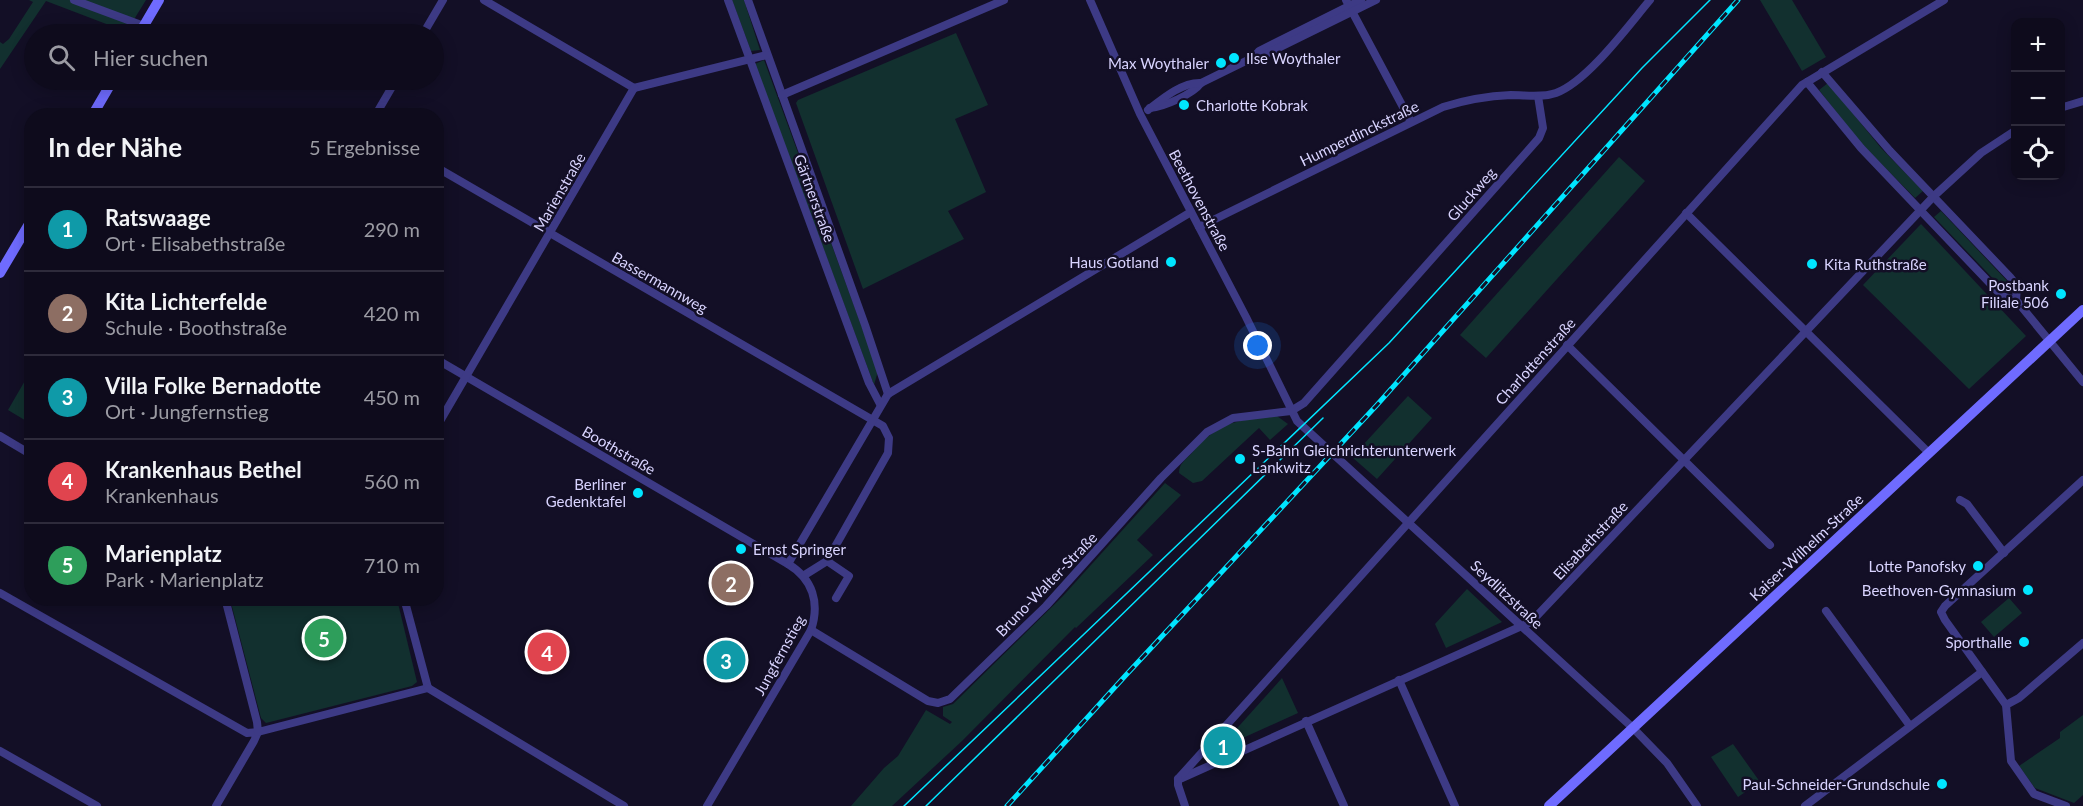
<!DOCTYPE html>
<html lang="de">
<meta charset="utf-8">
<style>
:root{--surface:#0e0b1c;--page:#1c1929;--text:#f1f3f6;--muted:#9b9ba3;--line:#2e2b3b;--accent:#b45309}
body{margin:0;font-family:Lato,sans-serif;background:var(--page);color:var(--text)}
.controls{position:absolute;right:18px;top:18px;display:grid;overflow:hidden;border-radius:12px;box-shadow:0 3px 15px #0003}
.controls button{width:54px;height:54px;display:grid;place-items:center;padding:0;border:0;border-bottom:2px solid var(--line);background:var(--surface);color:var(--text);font:30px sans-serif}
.you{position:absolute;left:1258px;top:346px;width:21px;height:21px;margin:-15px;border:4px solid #fff;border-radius:50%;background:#1a73e8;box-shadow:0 0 0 9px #1a73e833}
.badge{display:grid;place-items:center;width:39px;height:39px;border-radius:50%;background:var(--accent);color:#fff;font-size:20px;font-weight:700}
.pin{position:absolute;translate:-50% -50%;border:3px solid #fff;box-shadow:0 2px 6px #0006}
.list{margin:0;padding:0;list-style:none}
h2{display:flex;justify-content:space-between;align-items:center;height:78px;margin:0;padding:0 24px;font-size:26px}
h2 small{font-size:20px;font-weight:400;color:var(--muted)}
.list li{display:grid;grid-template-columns:39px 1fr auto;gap:18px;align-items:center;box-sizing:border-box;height:84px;padding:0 24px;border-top:2px solid var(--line)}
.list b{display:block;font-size:22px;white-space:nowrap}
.list p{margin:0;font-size:20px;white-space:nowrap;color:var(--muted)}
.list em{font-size:20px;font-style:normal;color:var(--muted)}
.icon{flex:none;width:33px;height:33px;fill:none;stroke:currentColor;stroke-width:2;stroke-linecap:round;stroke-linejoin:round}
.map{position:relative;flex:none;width:2083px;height:806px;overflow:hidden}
.search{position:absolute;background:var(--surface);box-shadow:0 3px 15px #0003;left:24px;top:24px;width:420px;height:66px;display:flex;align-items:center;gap:15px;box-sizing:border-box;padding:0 21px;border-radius:33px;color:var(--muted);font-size:22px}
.panel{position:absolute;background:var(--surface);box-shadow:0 3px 15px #0003;left:24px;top:108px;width:420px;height:498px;border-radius:24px}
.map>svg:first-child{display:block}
.green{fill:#12302f}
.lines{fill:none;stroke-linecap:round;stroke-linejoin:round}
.street{stroke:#3d3a85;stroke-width:8}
.secondary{stroke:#6f6bff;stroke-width:10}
.tram{stroke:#00e5ff;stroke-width:1.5}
.rail-casing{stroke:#00e5ff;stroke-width:5}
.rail{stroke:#130f26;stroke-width:3;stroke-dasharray:9;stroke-linecap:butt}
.poi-dot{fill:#00e5ff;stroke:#130f26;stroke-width:2}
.labels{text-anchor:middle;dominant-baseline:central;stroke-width:5;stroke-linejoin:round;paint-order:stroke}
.poi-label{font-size:15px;fill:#d9d4ff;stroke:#130f26;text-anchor:end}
.street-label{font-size:15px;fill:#d9d4ff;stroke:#130f26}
</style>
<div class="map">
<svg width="2083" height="806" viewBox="0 0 2083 806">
<rect width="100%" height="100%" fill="#130f26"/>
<g class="green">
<polygon points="29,0 146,0 125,34 122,30 46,1 0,69 0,42 3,44 9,39 33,2"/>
<polygon points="732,0 744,0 760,50 751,51"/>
<polygon points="1760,0 1792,0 1826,57 1802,71"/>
<polygon points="956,33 988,105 955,119 986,192 948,211 964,239 863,289 796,103 798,100"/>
<polygon points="764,60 875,363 878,371 874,385 755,64"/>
<polygon points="1828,83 1881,148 1923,191 1915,198 1860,142 1819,90"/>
<polygon points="1619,157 1645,181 1486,358 1460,335"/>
<polygon points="1941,211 2010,284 2004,290 1934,217"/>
<polygon points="1921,224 2026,336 1969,389 1863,285"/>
<polygon points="30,372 32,417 28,422 8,410"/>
<polygon points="1408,396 1432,418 1377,479 1352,457"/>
<path d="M1277,416L1288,424L1270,440L1259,428L1202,481L1193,483L1179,473C1179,464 1185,460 1191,454C1220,420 1236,421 1277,416Z"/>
<polygon points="1165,483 1181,495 1137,540 1153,555 1076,628 1075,627 962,741 892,806 851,806 884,768 898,756 926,710 950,724 952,722 943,716 943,707 953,704 1063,596"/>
<polygon points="1467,589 1502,622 1446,648 1435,624"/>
<polygon points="2009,598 2022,613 1994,637 1981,622"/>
<polygon points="230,599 397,599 417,682 412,686 266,723 261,718"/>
<polygon points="1282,678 1298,713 1234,742 1230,736"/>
<polygon points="2083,715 2083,795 2074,803 2035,788 2019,766 2060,738 2060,732"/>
<polygon points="1733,744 1760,782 1738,797 1711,757"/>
</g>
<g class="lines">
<g class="street">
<polyline points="74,0 144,26"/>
<polyline points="484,0 634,88"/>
<polyline points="728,0 869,383 880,404"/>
<polyline points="748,0 865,325 888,394"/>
<polyline points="1090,0 1140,114 1246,317 1297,421 1633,728 1667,763 1697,806"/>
<polyline points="1346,0 1411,122"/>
<polyline points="423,34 443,0"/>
<polyline points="1254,57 1259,51 1361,0"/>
<polyline points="1822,72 1890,151 2010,277 2017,286 2016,300"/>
<polyline points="1807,82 1861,148 2002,296 2016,300 2083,382"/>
<polyline points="634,88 767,55"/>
<polyline points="782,95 1004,0"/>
<path d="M1150,108C1164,107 1193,94 1201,83L1254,57L1262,56L1376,0"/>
<polyline points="2060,108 2083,101"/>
<path d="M1148,110C1162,99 1182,82 1201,83"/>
<polyline points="375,116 396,80"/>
<polyline points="436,167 883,426 889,438 888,453 827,561 849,576 836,598"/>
<polyline points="1686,213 1929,453"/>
<path d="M1199,227L1443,107C1465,100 1488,96 1511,95C1526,95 1542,98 1556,93C1588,81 1628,26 1650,0"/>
<polyline points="1567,345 1770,545"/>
<path d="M436,359L788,564C813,579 820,603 811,630L707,806"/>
<polyline points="436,428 634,88"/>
<polyline points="0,436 32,455"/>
<polyline points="1960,500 1967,504 2004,553"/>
<polyline points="788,564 888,394 1191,212"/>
<polyline points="803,576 827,561"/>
<polyline points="0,593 247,733 258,732 254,741 216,806"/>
<polyline points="225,598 257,722 258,732 428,688"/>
<polyline points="404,598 428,688"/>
<polyline points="1826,611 1910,726"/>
<polyline points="811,630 928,701 938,703 950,699 1046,606 1161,478 1207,432 1233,418 1291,411 1304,403 1539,138 1543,128 1538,96"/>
<polyline points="1399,680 1455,806"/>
<polyline points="428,688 624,806"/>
<polyline points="2006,705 2019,698 2083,643"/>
<polyline points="1306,721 1344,806"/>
<polyline points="0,751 97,806"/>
<polyline points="1182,778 1531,622 1934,196 1981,153 2016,130"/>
<polyline points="1178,779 1802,85 1944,0"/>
<polyline points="1178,779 1178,785 1185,806"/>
<polyline points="1805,806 1982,672"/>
<polyline points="2066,806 2034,794 2011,761 2006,705 1945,620 1941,612 1945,606 2083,480"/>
</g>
<g class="secondary">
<polyline points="139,34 159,0"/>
<polyline points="92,116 113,80"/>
<polyline points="0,273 32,219"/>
<polyline points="1549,806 2083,310"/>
</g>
<g class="tram">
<polyline points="904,806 1389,343 1642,68 1710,0"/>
<polyline points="926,806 1323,418"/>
</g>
<defs>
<polyline id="rail" points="1007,806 1126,675 1376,406 1738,0"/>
</defs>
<use href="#rail" class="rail-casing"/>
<use href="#rail" class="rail"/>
</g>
<g class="poi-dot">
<circle cx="1234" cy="58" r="6"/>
<circle cx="1221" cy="63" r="6"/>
<circle cx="1184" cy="105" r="6"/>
<circle cx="1171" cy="262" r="6"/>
<circle cx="1812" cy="264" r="6"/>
<circle cx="2061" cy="294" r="6"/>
<circle cx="1240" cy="459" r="6"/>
<circle cx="638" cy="493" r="6"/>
<circle cx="741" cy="549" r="6"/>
<circle cx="1978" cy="566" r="6"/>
<circle cx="2028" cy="590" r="6"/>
<circle cx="2024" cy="642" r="6"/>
<circle cx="1942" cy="784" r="6"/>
</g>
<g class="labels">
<g class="poi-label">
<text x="1246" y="58" text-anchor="start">Ilse Woythaler</text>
<text x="1209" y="63">Max Woythaler</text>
<text x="1196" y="105" text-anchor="start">Charlotte Kobrak</text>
<text x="1159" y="262">Haus Gotland</text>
<text x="1824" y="264" text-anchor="start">Kita Ruthstraße</text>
<text x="2049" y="285">Postbank<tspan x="2049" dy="17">Filiale 506</tspan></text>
<text x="1252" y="450" text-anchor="start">S-Bahn Gleichrichterunterwerk<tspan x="1252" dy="17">Lankwitz</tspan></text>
<text x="626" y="484">Berliner<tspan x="626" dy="17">Gedenktafel</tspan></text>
<text x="753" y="549" text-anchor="start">Ernst Springer</text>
<text x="1966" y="566">Lotte Panofsky</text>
<text x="2016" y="590">Beethoven-Gymnasium</text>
<text x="2012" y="642">Sporthalle</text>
<text x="1930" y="784">Paul-Schneider-Grundschule</text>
</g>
<g class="street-label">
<text transform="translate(1359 133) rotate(-26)">Humperdinckstraße</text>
<text transform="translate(559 192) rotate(-60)">Marienstraße</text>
<text transform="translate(1471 194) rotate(-49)">Gluckweg</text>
<text transform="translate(815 198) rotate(70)">Gärtnerstraße</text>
<text transform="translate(1200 200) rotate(62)">Beethovenstraße</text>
<text transform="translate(660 282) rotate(30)">Bassermannweg</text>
<text transform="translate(1535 361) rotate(-48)">Charlottenstraße</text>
<text transform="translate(619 450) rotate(30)">Boothstraße</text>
<text transform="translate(1590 540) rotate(-47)">Elisabethstraße</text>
<text transform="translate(1806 547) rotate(-43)">Kaiser-Wilhelm-Straße</text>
<text transform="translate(1046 584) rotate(-46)">Bruno-Walter-Straße</text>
<text transform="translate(1507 594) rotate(43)">Seydlitzstraße</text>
<text transform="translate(779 655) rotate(-61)">Jungfernstieg</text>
</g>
</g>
</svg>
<div class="controls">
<button>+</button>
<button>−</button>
<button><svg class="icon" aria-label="locate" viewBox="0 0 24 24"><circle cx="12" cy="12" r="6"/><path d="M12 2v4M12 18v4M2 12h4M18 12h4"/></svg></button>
</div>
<div class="you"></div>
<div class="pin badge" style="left:1223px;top:746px;background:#0f9aa8">1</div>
<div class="pin badge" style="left:731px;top:583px;background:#8d6e63">2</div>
<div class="pin badge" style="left:726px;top:660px;background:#0f9aa8">3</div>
<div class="pin badge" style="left:547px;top:652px;background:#e0444e">4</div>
<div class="pin badge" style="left:324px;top:638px;background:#2e9e5b">5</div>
<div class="search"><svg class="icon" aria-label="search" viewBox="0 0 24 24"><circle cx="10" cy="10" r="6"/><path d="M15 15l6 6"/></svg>Hier suchen</div>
<section class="panel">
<h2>In der Nähe<small>5 Ergebnisse</small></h2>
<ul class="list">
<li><span class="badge" style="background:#0f9aa8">1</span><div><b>Ratswaage</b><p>Ort · Elisabethstraße</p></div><em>290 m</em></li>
<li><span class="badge" style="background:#8d6e63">2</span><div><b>Kita Lichterfelde</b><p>Schule · Boothstraße</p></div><em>420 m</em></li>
<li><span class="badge" style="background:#0f9aa8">3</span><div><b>Villa Folke Bernadotte</b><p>Ort · Jungfernstieg</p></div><em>450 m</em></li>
<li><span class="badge" style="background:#e0444e">4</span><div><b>Krankenhaus Bethel</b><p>Krankenhaus</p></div><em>560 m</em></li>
<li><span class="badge" style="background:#2e9e5b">5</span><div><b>Marienplatz</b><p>Park · Marienplatz</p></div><em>710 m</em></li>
</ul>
</section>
</div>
